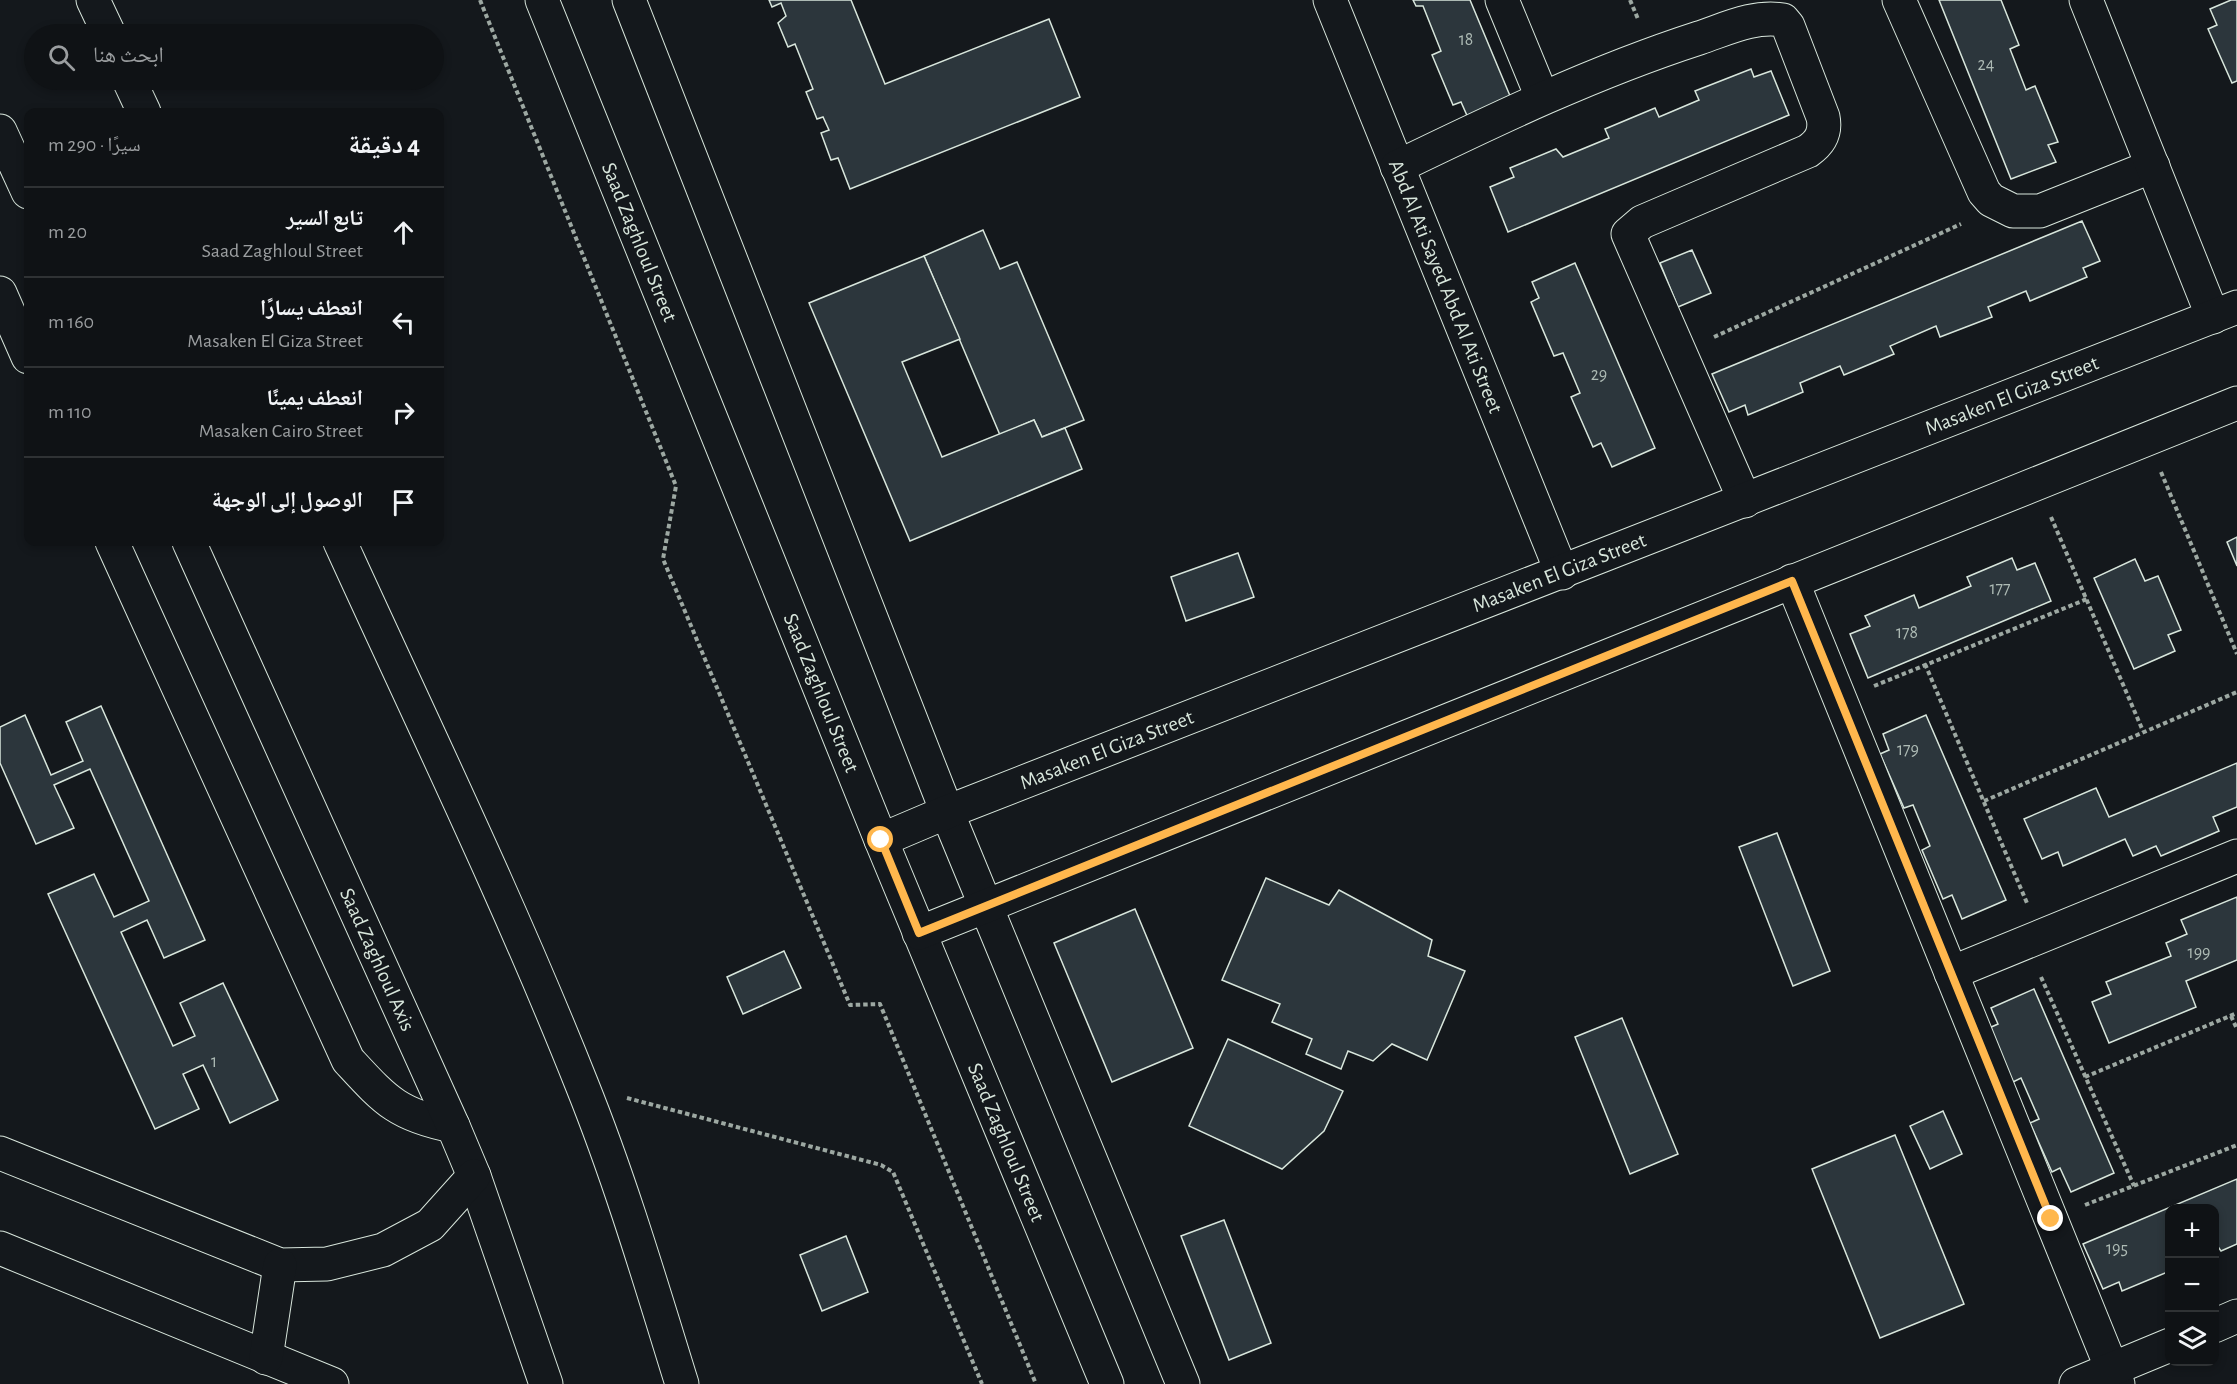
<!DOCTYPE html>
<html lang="ar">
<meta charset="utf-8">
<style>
:root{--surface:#0f1215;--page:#181b1e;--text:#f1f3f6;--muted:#9b9ea0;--line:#2f3234}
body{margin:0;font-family:"Alegreya Sans","Noto Naskh Arabic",sans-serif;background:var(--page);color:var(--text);direction:rtl}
.controls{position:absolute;right:18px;bottom:18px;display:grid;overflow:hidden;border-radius:12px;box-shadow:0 3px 9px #0003}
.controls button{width:54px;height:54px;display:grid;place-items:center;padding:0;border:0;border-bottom:2px solid var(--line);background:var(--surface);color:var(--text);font:30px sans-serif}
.stop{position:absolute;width:18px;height:18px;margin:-14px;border:4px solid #ffb74d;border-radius:50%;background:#fff}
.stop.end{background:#ffb74d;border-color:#fff;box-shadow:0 2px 6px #0008}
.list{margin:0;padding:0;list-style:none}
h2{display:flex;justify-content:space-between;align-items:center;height:78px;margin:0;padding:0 24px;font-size:26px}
h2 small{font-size:20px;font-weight:400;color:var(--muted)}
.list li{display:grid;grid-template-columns:39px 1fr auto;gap:18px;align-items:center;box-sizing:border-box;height:90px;padding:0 24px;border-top:2px solid var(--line)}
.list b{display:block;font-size:22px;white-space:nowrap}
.list p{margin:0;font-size:20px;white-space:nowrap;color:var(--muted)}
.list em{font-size:20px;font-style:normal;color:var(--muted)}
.icon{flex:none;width:33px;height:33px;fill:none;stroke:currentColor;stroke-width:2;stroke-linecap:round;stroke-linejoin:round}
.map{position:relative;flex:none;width:2237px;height:1384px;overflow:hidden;direction:ltr}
.search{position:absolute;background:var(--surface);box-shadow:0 3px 9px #0003;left:24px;top:24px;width:420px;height:66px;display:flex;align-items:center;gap:15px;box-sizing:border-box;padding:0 21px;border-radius:33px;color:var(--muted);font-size:22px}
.panel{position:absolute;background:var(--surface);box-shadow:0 3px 9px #0003;left:24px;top:108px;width:420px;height:438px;border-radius:12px;direction:rtl}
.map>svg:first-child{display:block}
.building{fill:#2c363c;stroke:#d8e6dc;stroke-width:1.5}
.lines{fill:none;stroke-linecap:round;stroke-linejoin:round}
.street-casing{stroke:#d8e6dc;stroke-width:35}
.secondary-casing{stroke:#d8e6dc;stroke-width:35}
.path{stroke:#9da8a2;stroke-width:4;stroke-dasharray:4.5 3;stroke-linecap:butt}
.street{stroke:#14181c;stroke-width:33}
.secondary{stroke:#14181c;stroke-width:33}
.route{stroke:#ffb74d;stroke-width:8}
.labels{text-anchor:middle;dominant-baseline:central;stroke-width:4.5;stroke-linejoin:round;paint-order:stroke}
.number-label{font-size:18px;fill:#adbab4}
.street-label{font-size:21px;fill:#d8e6dc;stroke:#14181c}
</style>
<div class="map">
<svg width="2237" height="1384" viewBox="0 0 2237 1384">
<rect width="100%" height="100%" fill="#14181c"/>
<g class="building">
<polygon points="769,0 851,0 885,84 1049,19 1080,97 850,189 838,158 831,160 821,133 829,130 823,117 817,119 806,92 813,89 795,44 788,47 778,23 786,16 781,3 772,7"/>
<polygon points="1413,0 1470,0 1513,103 1469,120 1461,102 1453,105 1432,55 1441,51 1423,6 1416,6"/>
<polygon points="1939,0 2001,0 2019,45 2010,49 2026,90 2035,86 2058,142 2048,145 2056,162 2011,179"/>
<polygon points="2231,0 2237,0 2237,81 2232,83 2208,29 2217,25 2210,9"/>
<polygon points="1751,69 1754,77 1771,71 1789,115 1508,232 1490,187 1514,177 1510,168 1556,149 1563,157 1609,138 1605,129 1655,108 1659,117 1699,100 1695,91"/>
<polygon points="2082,221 2100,261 2083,268 2087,277 2030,301 2026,291 1988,307 1992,317 1940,337 1936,326 1890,346 1894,354 1844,375 1840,366 1800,383 1803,392 1748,415 1745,405 1729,412 1712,374"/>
<polygon points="983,230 1000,269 1017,262 1084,420 1042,437 1034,420 1000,435 924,256"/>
<polygon points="1692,250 1711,293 1678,307 1660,263"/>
<polygon points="924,256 960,339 902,362 942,457 1034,420 1042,437 1065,428 1082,469 910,541 809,303"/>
<polygon points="1575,263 1655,448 1612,467 1601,443 1593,447 1571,397 1580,393 1563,353 1554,356 1531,302 1539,298 1532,282"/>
<polygon points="2237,537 2237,566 2227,542"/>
<polygon points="1238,553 1254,597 1186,621 1171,577"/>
<polygon points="2012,558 2017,570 2035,563 2051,601 1868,678 1850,634 1870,626 1865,616 1914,595 1919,608 1971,586 1967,577"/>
<polygon points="2135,559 2145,581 2158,576 2181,630 2168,635 2175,651 2134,669 2094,578"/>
<polygon points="101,706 205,940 164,958 147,920 121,932 173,1046 195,1036 180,1003 223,983 278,1100 230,1123 203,1065 183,1074 199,1109 155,1129 48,894 94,874 114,917 149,901 90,769 54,785 74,828 36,844 0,763 0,727 25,715 51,775 83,761 66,722"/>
<polygon points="1926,715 2006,900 1962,919 1952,895 1943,899 1922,850 1930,846 1913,805 1904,808 1880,754 1889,750 1883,734"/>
<polygon points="2237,763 2237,807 2213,817 2219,831 2161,856 2156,846 2133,856 2125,839 2063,866 2058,852 2042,859 2024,819 2096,788 2109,817"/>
<polygon points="1777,833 1830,971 1793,986 1739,847"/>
<polygon points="1266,878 1329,905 1339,890 1432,940 1428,956 1465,971 1427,1060 1392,1044 1373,1061 1348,1051 1341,1069 1306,1054 1312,1039 1272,1022 1280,1004 1222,980"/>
<polygon points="2237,897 2237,960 2186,981 2196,1007 2109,1043 2092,1002 2111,994 2106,982 2171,956 2166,943 2187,934 2181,920"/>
<polygon points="1135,909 1193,1048 1112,1082 1054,943"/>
<polygon points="784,951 801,988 743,1014 727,977"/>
<polygon points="2034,989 2114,1173 2071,1192 2060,1168 2052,1172 2030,1123 2039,1119 2021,1078 2013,1082 1989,1028 1998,1024 1991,1008"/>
<polygon points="1622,1018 1678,1154 1630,1174 1575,1037"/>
<polygon points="1228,1039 1343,1091 1324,1131 1282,1169 1189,1126"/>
<polygon points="1943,1111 1962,1154 1930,1169 1910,1126"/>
<polygon points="1895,1135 1964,1304 1880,1338 1812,1169"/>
<polygon points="2237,1179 2237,1244 2221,1251 2214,1241 2214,1208 2170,1208 2170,1271 2122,1291 2119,1282 2103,1289 2083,1244"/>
<polygon points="1224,1220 1271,1343 1229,1360 1181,1236"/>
<polygon points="846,1236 868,1292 822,1311 800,1255"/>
</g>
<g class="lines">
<defs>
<g id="street">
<path id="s1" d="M1330,0L1562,573"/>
<polyline points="1502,0 1542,97"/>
<polyline points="1899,0 1984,192 1991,200 2013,211 2040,211 2153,166"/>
<polyline points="2086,0 2213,317"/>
<path d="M1397,167C1496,119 1594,72 1699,38C1726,29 1754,15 1783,20L1788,26L1823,117C1826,132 1821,142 1808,151L1642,222L1628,234L1745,501"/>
<polyline points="0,293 28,357"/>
<path d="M112,542L348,1060C385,1100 397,1115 453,1126"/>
<polyline points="1792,581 2118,1384"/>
<polyline points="1951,973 2237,856"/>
<polyline points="2214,1326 2237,1316"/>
<polyline points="2076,1384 2170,1345"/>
</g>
<g id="secondary">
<polyline points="93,0 109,34"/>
<path id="s2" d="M542,0L881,840L1107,1384"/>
<polyline points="629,0 947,812 1183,1384"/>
<polyline points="129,80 144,112"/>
<polyline points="0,131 28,192"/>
<path id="s3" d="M189,542L453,1126L474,1176L546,1384"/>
<path d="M340,542C422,722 509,901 582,1085C621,1182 651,1284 682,1384"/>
<path id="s4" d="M881,840L947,812L2237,307"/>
<polyline points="919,933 2237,403"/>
<polyline points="0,1153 280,1265 327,1264 383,1250 430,1225 474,1176"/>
<polyline points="0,1248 332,1384"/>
<polyline points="266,1358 280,1265"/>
</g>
</defs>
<use href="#street" class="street-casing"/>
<use href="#secondary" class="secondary-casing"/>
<g class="path">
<polyline points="480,0 676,486 663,559 850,1005 880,1004 1036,1384"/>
<polyline points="1630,0 1638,19"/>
<polyline points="1714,337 1961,224"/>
<polyline points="2161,472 2237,654"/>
<polyline points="2051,517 2143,731"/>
<polyline points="1925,664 2027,903"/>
<polyline points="1874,686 2087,599"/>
<polyline points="1984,801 2237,692"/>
<polyline points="2041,977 2134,1186"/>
<polyline points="2231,1016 2237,1029"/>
<polyline points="2085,1077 2237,1013"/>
<polyline points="627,1098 881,1165 893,1172 982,1384"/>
<polyline points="2085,1205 2237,1145"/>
</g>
<use href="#street" class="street"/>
<use href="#secondary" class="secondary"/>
</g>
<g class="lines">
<polyline class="route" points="881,840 919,933 1792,581 2051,1219"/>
</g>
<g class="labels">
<g class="number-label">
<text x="1466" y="40">18</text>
<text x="1986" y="65">24</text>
<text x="1599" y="375">29</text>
<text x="2000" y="589">177</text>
<text x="1907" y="633">178</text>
<text x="1908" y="750">179</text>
<text x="2199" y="953">199</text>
<text x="214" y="1062">1</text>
<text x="2117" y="1249">195</text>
</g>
<g class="street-label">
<text stroke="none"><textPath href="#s2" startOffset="261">Saad Zaghloul Street</textPath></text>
<text stroke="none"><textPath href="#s1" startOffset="309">Abd Al Ati Sayed Abd Al Ati Street</textPath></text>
<text stroke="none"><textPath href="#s4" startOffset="1215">Masaken El Giza Street</textPath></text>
<text stroke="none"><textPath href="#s4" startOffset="729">Masaken El Giza Street</textPath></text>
<text stroke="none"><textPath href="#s2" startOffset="747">Saad Zaghloul Street</textPath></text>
<text stroke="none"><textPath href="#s4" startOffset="243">Masaken El Giza Street</textPath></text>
<text stroke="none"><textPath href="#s3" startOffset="458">Saad Zaghloul Axis</textPath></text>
<text stroke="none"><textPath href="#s2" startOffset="1233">Saad Zaghloul Street</textPath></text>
</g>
</g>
</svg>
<div class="controls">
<button>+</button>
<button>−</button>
<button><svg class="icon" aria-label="layers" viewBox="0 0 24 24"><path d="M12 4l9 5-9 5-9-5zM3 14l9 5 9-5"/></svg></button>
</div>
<div class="stop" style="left:881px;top:840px"></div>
<div class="stop end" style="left:2051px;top:1219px"></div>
<div class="search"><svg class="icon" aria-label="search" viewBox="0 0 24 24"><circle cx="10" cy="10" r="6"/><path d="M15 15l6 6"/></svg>ابحث هنا</div>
<section class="panel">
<h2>4 دقيقة<small>سيرًا · 290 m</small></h2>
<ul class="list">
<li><svg class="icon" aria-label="ahead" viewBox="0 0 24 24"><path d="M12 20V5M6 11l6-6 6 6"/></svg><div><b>تابع السير</b><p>Saad Zaghloul Street</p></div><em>20 m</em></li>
<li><svg class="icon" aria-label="left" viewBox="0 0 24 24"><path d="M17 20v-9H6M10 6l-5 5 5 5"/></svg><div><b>انعطف يسارًا</b><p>Masaken El Giza Street</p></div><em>160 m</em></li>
<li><svg class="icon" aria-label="right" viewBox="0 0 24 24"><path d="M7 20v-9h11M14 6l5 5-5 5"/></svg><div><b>انعطف يمينًا</b><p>Masaken Cairo Street</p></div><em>110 m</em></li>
<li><svg class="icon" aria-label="arrive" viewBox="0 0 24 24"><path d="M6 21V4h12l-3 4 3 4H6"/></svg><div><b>الوصول إلى الوجهة</b></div></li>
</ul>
</section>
</div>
